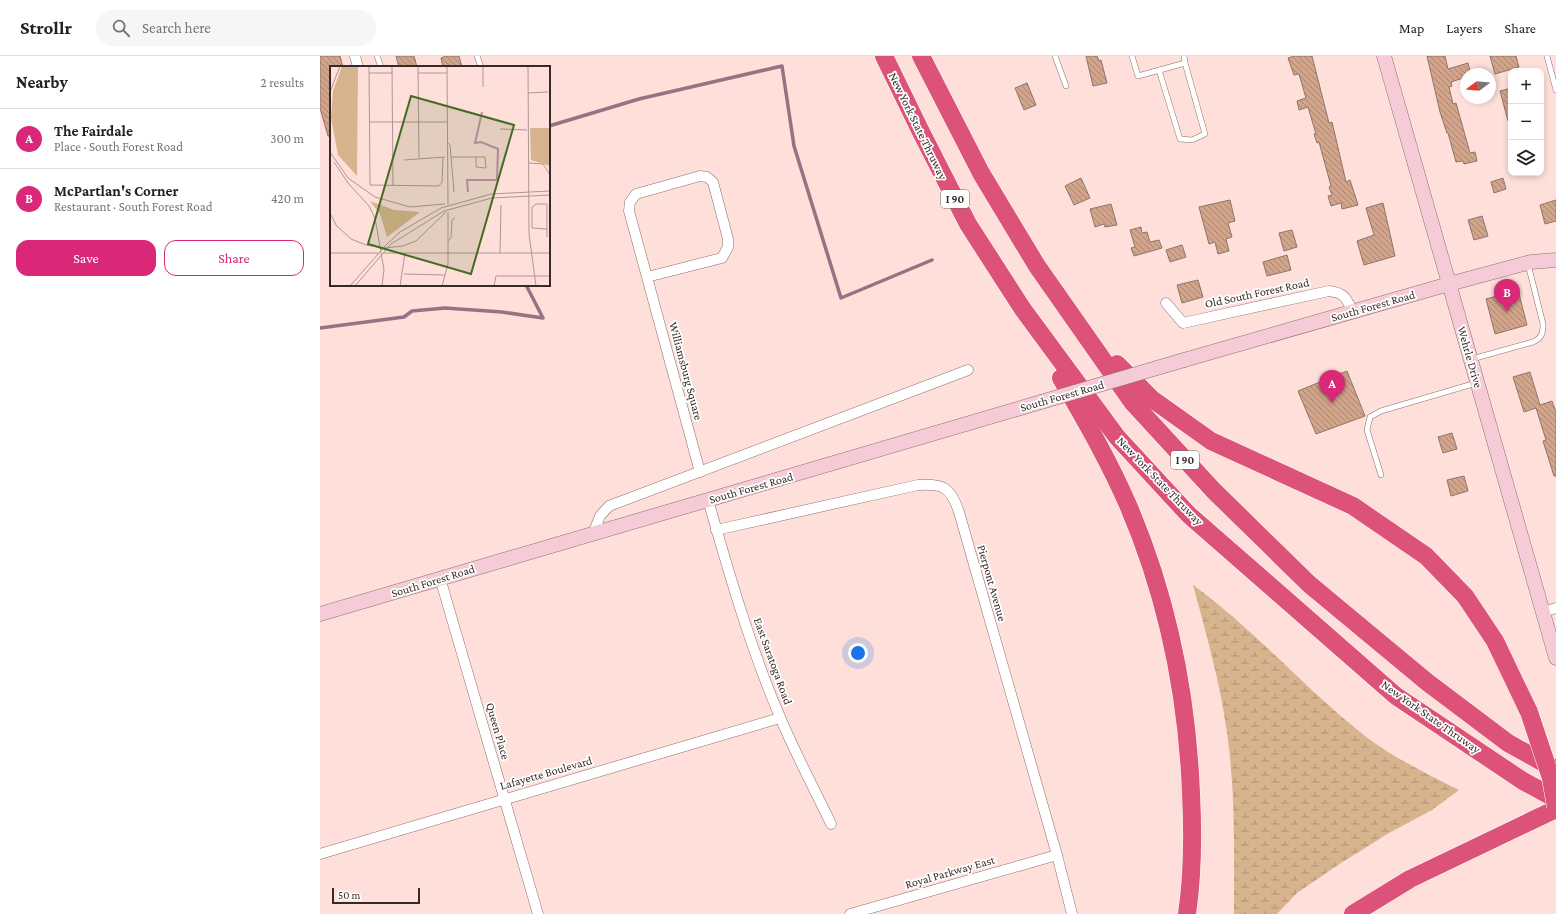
<!DOCTYPE html>
<meta charset="utf-8">
<style>
:root{--surface:#fff;--page:#f6f6f6;--text:#222;--muted:#767676;--line:#e0e0e0;--accent:#db2777}
body{margin:0;font-family:"Crimson Pro",serif;background:var(--page);color:var(--text)}
.controls{position:absolute;right:12px;top:12px;display:grid;overflow:hidden;border-radius:8px;box-shadow:0 2px 6px #0003}
.controls button{width:36px;height:36px;display:grid;place-items:center;padding:0;border:0;border-bottom:1px solid var(--line);background:var(--surface);color:var(--text);font:20px sans-serif}
.compass{position:absolute;left:1140px;top:12px;width:36px;height:36px;border-radius:50%;background:var(--surface);box-shadow:0 2px 6px #0003;rotate:254deg}
.scale{position:absolute;left:12px;bottom:10px;width:88px;box-sizing:border-box;padding-left:4px;border:2px solid #372b29;border-top:0;font-size:11px;line-height:14px;white-space:nowrap;color:#372b29;-webkit-text-stroke:3px #fff;paint-order:stroke}
.you{position:absolute;left:538px;top:597px;width:14px;height:14px;margin:-10px;border:3px solid #fff;border-radius:50%;background:#1a73e8;box-shadow:0 0 0 6px #1a73e833}
.badge{display:grid;place-items:center;width:26px;height:26px;border-radius:50%;background:var(--accent);color:#fff;font-size:13px;font-weight:700}
.pin{position:absolute;translate:-50% -33px;filter:drop-shadow(0 1px 2px #0008)}
.pin::after{content:'';position:absolute;top:21px;width:14px;height:12px;background:inherit;clip-path:polygon(0 0,100% 0,50% 100%)}
.list{margin:0;padding:0;list-style:none}
h2{display:flex;justify-content:space-between;align-items:center;height:52px;margin:0;padding:0 16px;font-size:17px}
h2 small{font-size:13px;font-weight:400;color:var(--muted)}
.list li{display:grid;grid-template-columns:26px 1fr auto;gap:12px;align-items:center;box-sizing:border-box;height:60px;padding:0 16px;border-top:1px solid var(--line)}
.list b{display:block;font-size:15px;white-space:nowrap}
.list p{margin:0;font-size:13px;white-space:nowrap;color:var(--muted)}
.list em{font-size:13px;font-style:normal;color:var(--muted)}
.actions{display:flex;gap:8px;padding:12px 16px}
.actions a{flex:1;padding:9px 0;border:1px solid var(--accent);border-radius:12px;text-align:center;font-size:14px;color:var(--accent)}
.actions .main{background:var(--accent);color:#fff}
.icon{flex:none;width:22px;height:22px;fill:none;stroke:currentColor;stroke-width:2;stroke-linecap:round;stroke-linejoin:round}
.map{position:relative;flex:none;width:1236px;height:858px;overflow:hidden}
header{display:flex;align-items:center;gap:24px;box-sizing:border-box;height:56px;padding:0 20px;background:var(--surface);border-bottom:1px solid var(--line)}
header strong{font-size:19px}
nav{display:flex;gap:22px;margin-inline-start:auto;font-size:14px}
.search{width:280px;height:36px;background:var(--page);display:flex;align-items:center;gap:10px;box-sizing:border-box;padding:0 14px;border-radius:22px;color:var(--muted);font-size:15px}
main{display:flex}
aside{flex:1;background:var(--surface)}
.map>svg:first-child{display:block}
.wetland{fill:url(#wetland-marsh)}
.lines{fill:none;stroke-linecap:round;stroke-linejoin:round}
.stream{stroke:#987284;stroke-width:3.5}
.building{fill:url(#building-back-hatch);stroke:#8e766a}
.lane-casing{stroke:#8b706c;stroke-width:6}
.street-casing{stroke:#8b706c;stroke-width:11}
.secondary-casing{stroke:#8b706c;stroke-width:15}
.highway-casing{stroke:#fff;stroke-width:19}
.lane{stroke:#fff;stroke-width:5}
.street{stroke:#fff;stroke-width:10}
.secondary{stroke:#f4cbd6;stroke-width:14}
.highway{stroke:#dc5278;stroke-width:18}
.secondary-bridge-casing{stroke:#8b706c;stroke-width:15;stroke-linecap:butt}
.highway-bridge-casing{stroke:#fff;stroke-width:19;stroke-linecap:butt}
.secondary-bridge{stroke:#f4cbd6;stroke-width:14}
.highway-bridge{stroke:#dc5278;stroke-width:18}
.labels{text-anchor:middle;dominant-baseline:central;stroke-width:3.5;stroke-linejoin:round;paint-order:stroke}
.shield{fill:#fff;stroke:#736b69;stroke-width:1}
.shield-label{font-size:11px;font-weight:bold;fill:#372b29}
.street-label{font-size:12px;fill:#372b29;stroke:#fff}
.inset-river{fill:none;stroke:#c191ab;stroke-width:2}
.inset-road{fill:none;stroke:#ae9793;stroke-width:1}
.view{fill:#466a23;fill-opacity:0.15;stroke:#466a23;stroke-width:2}
.inset-edge{fill:none;stroke:#372b29;stroke-width:2}
</style>
<header>
<strong>Strollr</strong>
<div class="search"><svg class="icon" aria-label="search" viewBox="0 0 24 24"><circle cx="10" cy="10" r="6"/><path d="M15 15l6 6"/></svg>Search here</div>
<nav><a>Map</a><a>Layers</a><a>Share</a></nav>
</header>
<main>
<aside>
<h2>Nearby<small>2 results</small></h2>
<ul class="list">
<li><span class="badge">A</span><div><b>The Fairdale</b><p>Place · South Forest Road</p></div><em>300 m</em></li>
<li><span class="badge">B</span><div><b>McPartlan's Corner</b><p>Restaurant · South Forest Road</p></div><em>420 m</em></li>
</ul>
<div class="actions"><a class="main">Save</a><a>Share</a></div>
</aside>
<div class="map">
<svg width="1236" height="858" viewBox="0 0 1236 858">
<defs>
<pattern id="wetland-marsh" width="20" height="14" patternUnits="userSpaceOnUse"><rect width="20" height="14" fill="#d8b48e"/><path d="M1 5h8M5 5V1M11 12h8M15 12V8" fill="none" stroke="#b09374"/></pattern>
<pattern id="building-back-hatch" width="6" height="6" patternUnits="userSpaceOnUse"><rect width="6" height="6" fill="#d3a38a"/><path d="M-1 5l2 2M0 0l6 6M5-1l2 2" fill="none" stroke="#ac8571"/></pattern>
</defs>
<rect width="100%" height="100%" fill="#fedfda"/>
<path class="wetland" d="M873,529C931,571 979,626 1035,672C1066,698 1103,716 1139,734L1112,754L1069,777L1021,807L977,837L957,858H914C914,793 916,728 905,664C898,618 885,574 873,529Z"/>
<g class="lines">
<g class="stream">
<polyline points="229,70 319,43 462,10 474,90 521,242 612,204"/>
<polyline points="0,272 84,261 92,255 125,252 182,256 223,262 206,229"/>
</g>
</g>
<g class="building">
<polygon points="0,0 20,0 23,11 11,11 11,80 8,80 0,52"/>
<polygon points="76,0 94,0 97,11 79,11"/>
<polygon points="126,0 139,0 142,11 123,11 121,2"/>
<polygon points="766,0 777,0 779,5 781,4 787,27 773,30"/>
<polygon points="974,0 992,0 1009,67 1012,66 1026,126 1030,124 1038,149 1022,153 1021,147 1011,150 1008,140 1012,139 1009,131 1011,130 999,86 997,87 994,78 996,78 988,51 979,54 977,45 986,42 979,18 974,19 968,2"/>
<polygon points="1107,0 1125,0 1128,13 1148,7 1151,18 1146,18 1146,21 1131,26 1132,30 1129,31 1133,48 1136,47 1150,97 1155,96 1157,105 1144,108 1143,105 1136,106 1128,77 1127,77 1120,56"/>
<polygon points="1170,0 1196,0 1199,11 1175,18"/>
<polygon points="707,27 716,49 704,54 695,32"/>
<polygon points="1191,32 1191,64 1188,65 1180,35"/>
<polygon points="761,122 770,142 754,149 745,130"/>
<polygon points="1183,122 1186,133 1174,137 1171,126"/>
<polygon points="910,144 915,165 908,167 912,181 906,183 909,195 898,198 895,186 889,188 879,151"/>
<polygon points="1236,144 1236,165 1225,168 1220,149"/>
<polygon points="1063,147 1075,200 1044,209 1037,185 1054,179 1046,152"/>
<polygon points="791,148 797,169 785,171 784,168 775,171 770,153"/>
<polygon points="1162,160 1168,180 1154,184 1148,164"/>
<polygon points="821,171 822,177 827,176 830,186 839,184 842,192 814,200 811,192 815,191 810,174"/>
<polygon points="972,174 977,191 964,195 959,177"/>
<polygon points="862,189 866,201 850,206 846,194"/>
<polygon points="967,199 971,214 947,220 943,206"/>
<polygon points="878,224 883,241 862,247 857,229"/>
<polygon points="1192,236 1199,238 1207,269 1175,278 1166,243"/>
<polygon points="1027,315 1045,360 996,378 978,335"/>
<polygon points="1210,316 1220,349 1232,345 1236,356 1236,420 1234,420 1223,385 1226,384 1216,352 1204,356 1193,321"/>
<polygon points="1132,377 1137,393 1123,397 1118,381"/>
<polygon points="1144,420 1148,435 1131,440 1127,424"/>
</g>
<g class="lines">
<defs>
<g id="lane">
<polyline points="57,0 61,11"/>
<polyline points="157,0 161,11"/>
<polyline points="735,0 746,30"/>
<polyline points="812,0 818,20 865,7 864,0"/>
<polyline points="1227,0 1236,34"/>
<polyline points="839,14 860,83 872,84 885,78 865,7"/>
<path d="M1152,303L1213,286C1222,282 1223,277 1223,268L1208,208"/>
<polyline points="1061,419 1047,374 1050,361 1061,355 1156,327"/>
</g>
<g id="street">
<polyline points="35,0 38,11"/>
<polyline points="327,221 402,202 408,191 408,183 393,126 387,121 380,120 316,138 310,146 309,155 380,416"/>
<path d="M846,247L863,267L1009,235C1025,237 1026,242 1033,256"/>
<path d="M388,444C409,517 430,591 460,661C475,697 494,732 511,768"/>
<path d="M396,474L598,429C624,427 631,432 639,456L737,799L752,858"/>
<polyline points="273,478 280,460 289,450 648,314"/>
<polyline points="120,522 218,858"/>
<polyline points="1223,556 1236,552"/>
<polyline points="0,798 460,662"/>
<polyline points="530,858 737,799"/>
</g>
<g id="secondary">
<polyline points="1064,0 1236,602"/>
<polyline points="864,304 1129,228 1211,206 1236,204"/>
<polyline points="0,558 721,346"/>
</g>
<g id="highway">
<polyline points="564,0 601,76 648,168 702,252 797,381 869,459 1076,640 1203,725 1236,743"/>
<polyline points="601,0 661,117 717,210 813,347 894,435 989,528 1107,626 1188,687 1235,713"/>
<polyline points="797,308 832,343 891,385 1033,450 1106,500 1145,540 1175,585 1209,656"/>
<path d="M741,322C765,364 789,405 808,449C847,540 867,638 871,737C873,777 873,818 867,858"/>
<polyline points="1033,858 1090,823 1236,753"/>
</g>
</defs>
<use href="#lane" class="lane-casing"/>
<use href="#street" class="street-casing"/>
<use href="#secondary" class="secondary-casing"/>
<use href="#highway" class="highway-casing"/>
<use href="#lane" class="lane"/>
<use href="#street" class="street"/>
<use href="#secondary" class="secondary"/>
<use href="#highway" class="highway"/>
<defs>
<polyline id="secondary-bridge" points="721,346 864,304"/>
<polyline id="highway-bridge" points="1209,656 1231,722 1236,751"/>
</defs>
<use href="#secondary-bridge" class="secondary-bridge-casing"/>
<use href="#highway-bridge" class="highway-bridge-casing"/>
<use href="#secondary-bridge" class="secondary-bridge"/>
<use href="#highway-bridge" class="highway-bridge"/>
</g>
<g class="labels">
<g class="shield">
<rect x="621" y="134" width="28" height="18" rx="3"/>
<rect x="851" y="395" width="28" height="18" rx="3"/>
</g>
<g class="shield-label">
<text x="635" y="143">I 90</text>
<text x="865" y="404">I 90</text>
</g>
<g class="street-label">
<text transform="translate(598 70) rotate(64)">New York State Thruway</text>
<text transform="translate(937 237) rotate(-12)">Old South Forest Road</text>
<text transform="translate(1053 250) rotate(-16)">South Forest Road</text>
<text transform="translate(1150 301) rotate(74)">Wehrle Drive</text>
<text transform="translate(366 315) rotate(75)">Williamsburg Square</text>
<text transform="translate(742 340) rotate(-16)">South Forest Road</text>
<text transform="translate(840 425) rotate(46)">New York State Thruway</text>
<text transform="translate(431 432) rotate(-16)">South Forest Road</text>
<text transform="translate(113 525) rotate(-17)">South Forest Road</text>
<text transform="translate(672 527) rotate(74)">Pierpont Avenue</text>
<text transform="translate(453 605) rotate(70)">East Saratoga Road</text>
<text transform="translate(1111 661) rotate(35)">New York State Thruway</text>
<text transform="translate(178 675) rotate(74)">Queen Place</text>
<text transform="translate(226 717) rotate(-16)">Lafayette Boulevard</text>
<text transform="translate(630 816) rotate(-16)">Royal Parkway East</text>
</g>
</g>
<g transform="translate(10 10)">
<rect width="220" height="220" fill="#fedfda"/>
<path d="M40,135L64,144L90,146L57,171L50,148Z" fill="#d8b48e"/>
<path d="M200,62H220V100L201,94Z" fill="#d8b48e"/>
<path d="M12,0H28L27,110L8,89L1,52L3,25Z" fill="#d8b48e"/>
<path class="inset-river" d="M138,126L137,114H167L168,83L151,76L145,77L152,46"/>
<path class="inset-road" d="M39,0L40,119L109,120L112,116L113,91M62,0L63,120M88,0L89,92M117,0L118,139M153,0V21M198,0L199,168L206,220M39,7H62M88,7H117M0,26L10,0M198,27L218,26M40,56H117M170,63L197,64M117,76L120,79L124,126M0,86L18,112L45,131L80,141L115,138M121,91H155L156,102L146,101V91M74,94L115,91M4,96L18,117L39,140L45,152L54,204L52,220M199,97L213,98L220,109M0,147L6,159L21,173L36,179L55,182L73,180L86,175L116,146M202,162V141L206,138H217V171M202,162L217,163M118,175L121,172L122,154L125,152M0,187H49M53,187H220M170,187L171,139M74,208L115,209M20,220L56,179L70,166L111,142L161,128L220,125M25,220L61,178L114,145L162,132L220,129M70,220L75,187M112,220L118,198V146M164,220L166,210H220"/>
<path class="view" d="M81,30L184,59L141,208L38,178Z"/>
<rect width="220" height="220" class="inset-edge"/>
</g>
</svg>
<div class="controls">
<button>+</button>
<button>−</button>
<button><svg class="icon" aria-label="layers" viewBox="0 0 24 24"><path d="M12 4l9 5-9 5-9-5zM3 14l9 5 9-5"/></svg></button>
</div>
<svg class="compass" viewBox="-18 -18 36 36"><path d="M0-13l5 13h-10z" fill="#e53935"/><path d="M0 13l5-13h-10z" fill="#767676"/></svg>
<div class="scale">50 m</div>
<div class="you"></div>
<div class="pin badge" style="left:1012px;top:347px">A</div>
<div class="pin badge" style="left:1187px;top:256px">B</div>
</div>
</main>
